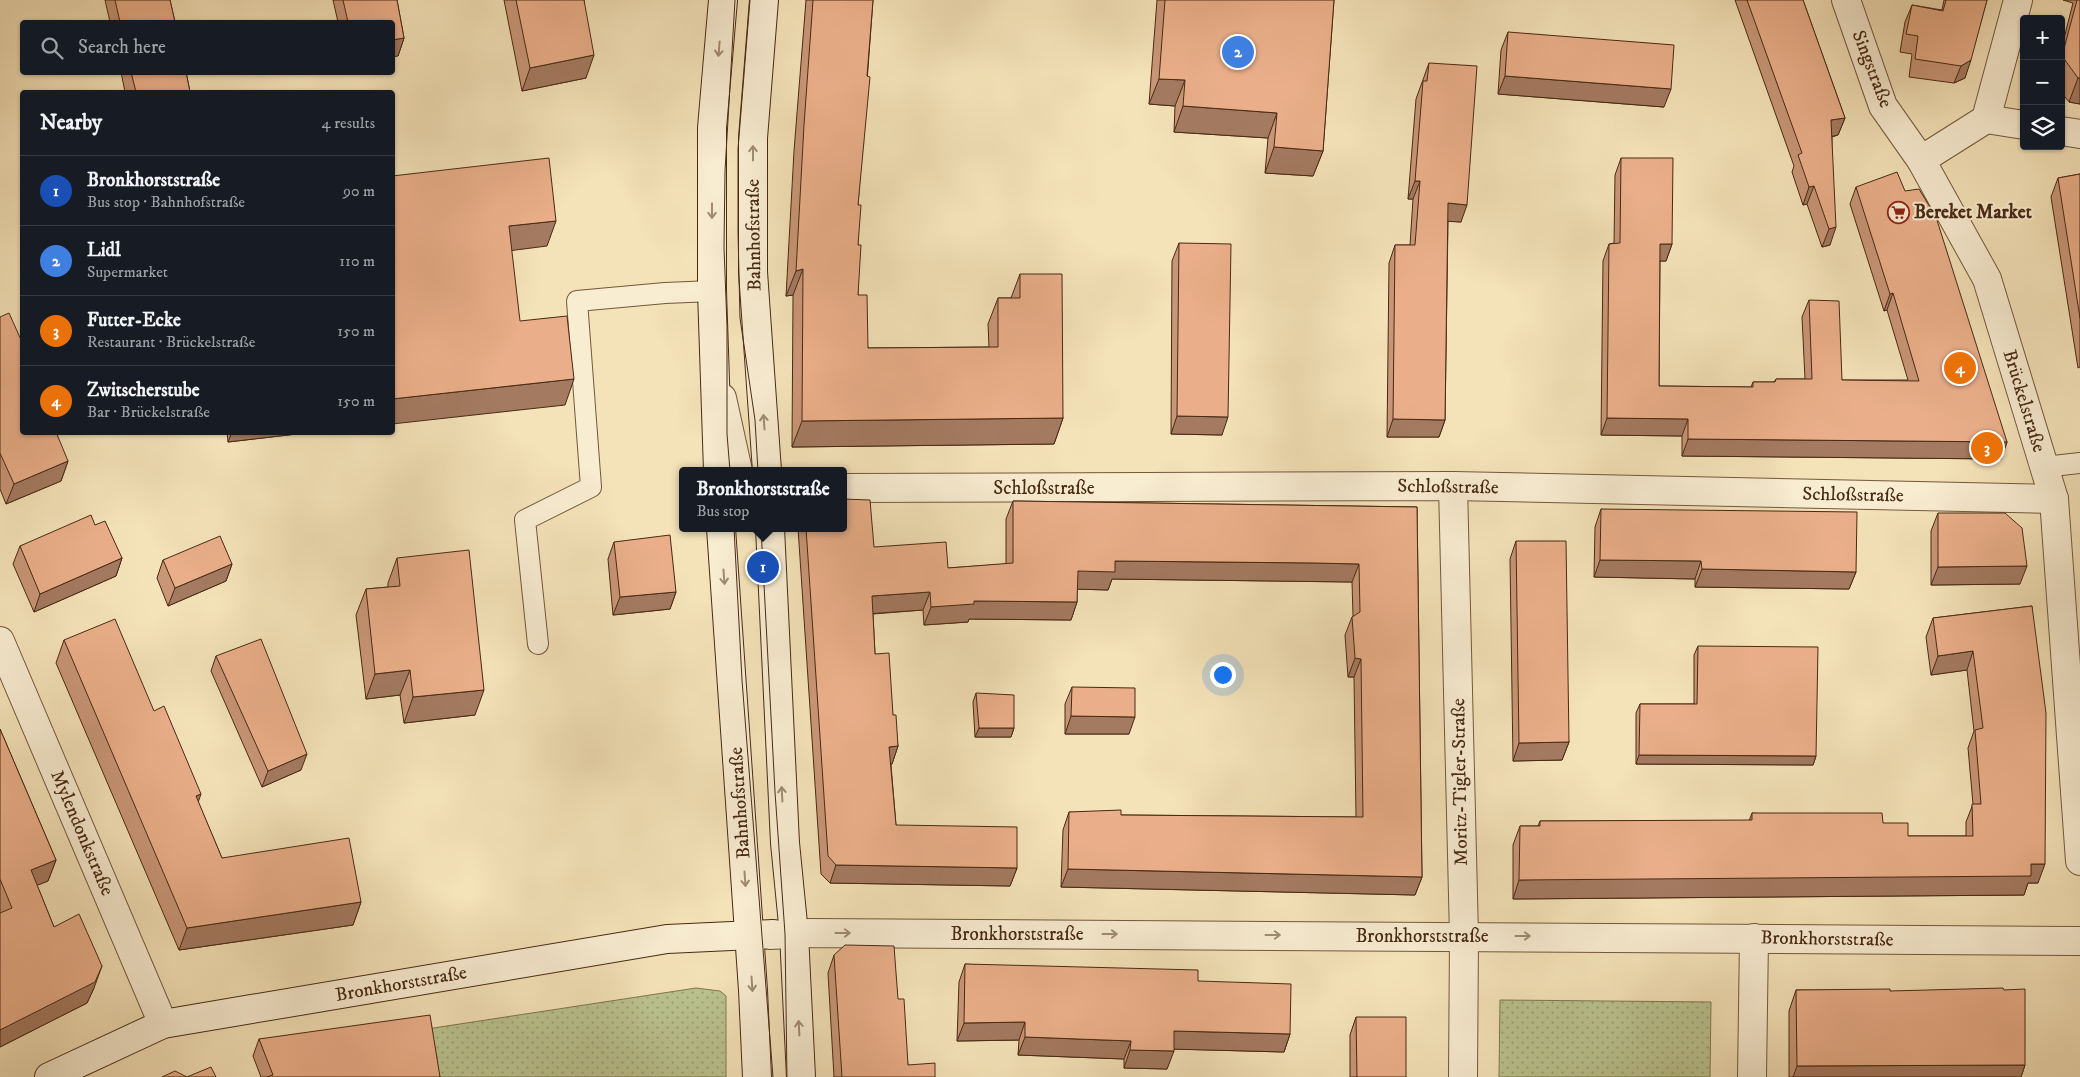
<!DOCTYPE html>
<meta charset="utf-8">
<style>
:root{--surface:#171b24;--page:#242831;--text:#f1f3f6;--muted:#9ea1a6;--line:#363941;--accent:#8c9099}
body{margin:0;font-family:"IM FELL DW Pica",serif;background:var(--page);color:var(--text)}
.controls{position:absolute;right:15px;top:15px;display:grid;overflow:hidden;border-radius:5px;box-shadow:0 1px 4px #0004}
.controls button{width:45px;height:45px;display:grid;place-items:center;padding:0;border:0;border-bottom:1px solid var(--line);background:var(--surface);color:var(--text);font:25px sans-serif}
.you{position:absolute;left:1222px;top:674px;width:18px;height:18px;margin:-12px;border:4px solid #fff;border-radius:50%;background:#1a73e8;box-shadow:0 0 0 8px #1a73e833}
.badge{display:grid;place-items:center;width:32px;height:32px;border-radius:50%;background:var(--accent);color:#fff;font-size:16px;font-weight:700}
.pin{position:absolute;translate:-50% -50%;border:2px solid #fff;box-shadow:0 1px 5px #0006}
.popup{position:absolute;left:679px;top:467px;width:168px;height:65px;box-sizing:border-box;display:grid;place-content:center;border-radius:5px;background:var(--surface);filter:drop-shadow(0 1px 4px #0005);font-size:16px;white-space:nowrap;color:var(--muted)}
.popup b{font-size:19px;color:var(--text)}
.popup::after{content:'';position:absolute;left:50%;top:100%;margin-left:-10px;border:10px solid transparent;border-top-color:var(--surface)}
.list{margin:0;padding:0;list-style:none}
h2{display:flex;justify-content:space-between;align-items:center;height:65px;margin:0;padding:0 20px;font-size:21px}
h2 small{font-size:16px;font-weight:400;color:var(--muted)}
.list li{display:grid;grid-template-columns:32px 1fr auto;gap:15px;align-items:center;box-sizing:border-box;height:70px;padding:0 20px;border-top:1px solid var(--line)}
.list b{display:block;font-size:19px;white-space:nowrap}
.list p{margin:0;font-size:16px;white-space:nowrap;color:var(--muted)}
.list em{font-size:16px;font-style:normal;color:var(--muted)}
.icon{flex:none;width:28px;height:28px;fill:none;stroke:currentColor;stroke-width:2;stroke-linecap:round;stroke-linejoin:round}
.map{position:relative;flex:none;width:2080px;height:1077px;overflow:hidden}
.search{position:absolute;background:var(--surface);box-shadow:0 1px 4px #0004;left:20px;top:20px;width:375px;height:55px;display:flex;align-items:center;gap:12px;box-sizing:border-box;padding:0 18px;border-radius:5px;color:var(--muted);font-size:19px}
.panel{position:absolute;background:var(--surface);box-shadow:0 1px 4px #0004;left:20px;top:90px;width:375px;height:345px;border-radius:5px}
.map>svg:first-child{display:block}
.park{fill:url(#park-dots);stroke:#817651}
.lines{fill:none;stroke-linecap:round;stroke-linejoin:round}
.lane-casing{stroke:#73583c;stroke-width:22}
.street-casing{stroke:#73583c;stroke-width:30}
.secondary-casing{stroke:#482a13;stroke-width:30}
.lane{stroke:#f8ecd1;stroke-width:20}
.street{stroke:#f8ecd1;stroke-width:28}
.secondary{stroke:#f8ecd1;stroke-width:28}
.tram{stroke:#482a13;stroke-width:1}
.wall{fill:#c99677;stroke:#482a13}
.shaded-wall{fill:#a47a61;stroke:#482a13}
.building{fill:#eaaf8a;stroke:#482a13}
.oneway{stroke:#a08b72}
.labels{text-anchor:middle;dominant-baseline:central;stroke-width:4;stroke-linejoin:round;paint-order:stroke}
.street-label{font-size:19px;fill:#482a13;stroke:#f8ecd1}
.poi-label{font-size:19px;font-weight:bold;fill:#482a13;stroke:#f8ecd1;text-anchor:start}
</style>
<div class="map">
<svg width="2080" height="1077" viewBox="0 0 2080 1077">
<defs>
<pattern id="park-dots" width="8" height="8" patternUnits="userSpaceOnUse" patternTransform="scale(1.25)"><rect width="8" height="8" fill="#bac38f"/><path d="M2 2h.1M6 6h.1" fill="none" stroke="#999f74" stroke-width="1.8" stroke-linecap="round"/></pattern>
</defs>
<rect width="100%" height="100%" fill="#f4e2b8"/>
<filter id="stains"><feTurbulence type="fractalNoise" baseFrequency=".004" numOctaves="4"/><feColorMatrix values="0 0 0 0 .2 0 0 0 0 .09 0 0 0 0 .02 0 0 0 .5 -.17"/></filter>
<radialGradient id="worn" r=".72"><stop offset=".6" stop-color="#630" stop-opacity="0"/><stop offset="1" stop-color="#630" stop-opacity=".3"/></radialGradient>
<g class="park">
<polygon points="696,988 720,991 726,996 726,1077 435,1077 427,1029"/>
<polygon points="1500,1000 1711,1002 1710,1077 1499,1077"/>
</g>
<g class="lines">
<defs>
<g id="lane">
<polyline points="2044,467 2080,463"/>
<polyline points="538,644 525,520 591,487 577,301 665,293 712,291"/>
</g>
<g id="street">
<polyline points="1846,0 1883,106 1921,160 1987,279 2054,499 2080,861"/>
<polyline points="1986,119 2024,125"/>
<polyline points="2061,131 2080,134"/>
<polyline points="1921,160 1986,119 2018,0"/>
<polyline points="722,398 738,471"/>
<polyline points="1453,486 1464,936 1463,1077"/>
<polyline points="843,488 1453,486 2054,499"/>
<polyline points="0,641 163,1024"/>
<polyline points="770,935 810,933 2080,941"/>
<polyline points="1752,1077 1754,938"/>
</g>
<g id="secondary">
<polyline points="764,0 753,138 753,272 767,471"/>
<polyline points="718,471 712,291 712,128 723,0"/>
<polyline points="721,528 753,990 757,1077"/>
<polyline points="770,528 785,843 794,934 801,1077"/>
<polyline points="49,1077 163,1024 667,939 773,934"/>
</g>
</defs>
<use href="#lane" class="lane-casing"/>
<use href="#street" class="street-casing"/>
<use href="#secondary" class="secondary-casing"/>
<use href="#lane" class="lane"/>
<use href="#street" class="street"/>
<use href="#secondary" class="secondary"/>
<g class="tram">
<polyline points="750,0 738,149 738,232 740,318 755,420 758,471"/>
<polyline points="730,471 727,434 727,326 724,247 725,171 735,0"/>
<polyline points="734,528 742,680 773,1077"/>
<polyline points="761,528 775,792 785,934 787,1077"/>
</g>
</g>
<g class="wall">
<polygon points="105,0 170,0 175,22 110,22"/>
<polygon points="333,0 397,0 404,38 398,56 392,22 338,22"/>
<polygon points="504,0 584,0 586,78 522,91"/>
<polygon points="806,0 873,0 858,205 858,295 868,348 989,347 988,324 998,298 1011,298 1020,274 1063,418 1054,444 792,447 793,295 786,296 794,151"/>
<polygon points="1157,0 1334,0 1323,151 1313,176 1265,173 1268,138 1174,132 1175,106 1149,104"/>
<polygon points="1735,0 1803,0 1845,118 1838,135 1832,137 1830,245 1822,247 1807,204 1803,205 1792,172 1794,166"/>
<polygon points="1944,0 1987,0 1965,78 1954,83 1909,77 1912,54 1900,52 1905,22 1912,5 1942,10"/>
<polygon points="2063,0 2080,0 2080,104 2069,102 2061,92 2061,50 2073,3"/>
<polygon points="1508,32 1664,107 1498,94 1501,50"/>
<polygon points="1429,63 1461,222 1448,221 1445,420 1439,437 1387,437 1389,263 1395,245 1410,245 1413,199 1408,199 1416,99"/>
<polygon points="121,72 186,72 190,92 125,92"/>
<polygon points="1621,158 1672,244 1666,261 1660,261 1659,386 1751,387 1753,382 1774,382 1776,379 1805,379 1802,317 1809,300 1842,380 1908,380 1887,310 1884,311 1850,204 1856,187 2007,442 2001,459 1682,456 1682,436 1601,435 1603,261 1609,244 1614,243 1615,175"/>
<polygon points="2080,174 2080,367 2078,368 2051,197 2058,178"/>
<polygon points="1179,243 1222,435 1171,434 1172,261"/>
<polygon points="0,317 22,432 68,461 61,481 6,504 0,489"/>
<polygon points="227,432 314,432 228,442"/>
<polygon points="1013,501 1417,507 1422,877 1415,895 1061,887 1063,830 1069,812 1121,815 1356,817 1354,677 1348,677 1345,635 1352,617 1353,616 1352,582 1112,579 1108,590 1077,589 1077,602 1071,620 969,619 968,622 924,625 923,610 873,614 875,654 893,715 898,746 892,764 891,765 896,825 1017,868 1010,886 830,883 821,874 798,528 843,528 874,547 948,568 1006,564 1006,519"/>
<polygon points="1601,509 1856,572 1849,589 1695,587 1695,579 1594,577 1595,527"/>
<polygon points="1938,513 2020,584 1931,585 1931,531"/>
<polygon points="95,525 122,558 116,576 34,612 13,564 20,546"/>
<polygon points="1516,541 1569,742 1562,760 1513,761 1510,559"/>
<polygon points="614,542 676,592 670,609 613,615 608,559"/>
<polygon points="397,558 475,715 404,723 400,695 366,699 356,615 366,589 388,587 388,583"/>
<polygon points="163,560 232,564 226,581 168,606 157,578"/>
<polygon points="2032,606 2038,883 2028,883 2024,895 1513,899 1513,845 1520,826 1538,826 1540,821 1749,821 1752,813 1883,823 1908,836 1966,836 1966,822 1973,804 1968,748 1974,731 1967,670 1931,675 1926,637 1933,618"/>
<polygon points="64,640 154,711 198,802 222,858 361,902 353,925 179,950 56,663"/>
<polygon points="1698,646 1816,756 1813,765 1636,764 1636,713 1640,704 1694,704 1694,655"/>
<polygon points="216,656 301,770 262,787 211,671"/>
<polygon points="1072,687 1129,734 1065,734 1065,704"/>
<polygon points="976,693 1014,728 1011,737 975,737 973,702"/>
<polygon points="0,729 56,860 48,881 37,885 54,927 94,988 87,1003 0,1047"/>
<polygon points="834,955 898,999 908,1065 935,1077 834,1077 828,973"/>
<polygon points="965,964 1198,981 1290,1034 1284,1052 1174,1049 1167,1069 1124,1068 1124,1059 1018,1055 1019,1040 957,1041 959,982"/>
<polygon points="1796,990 1890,991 2025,1065 2021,1077 1789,1077 1789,1011"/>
<polygon points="1356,1017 1406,1077 1350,1077 1350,1035"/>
<polygon points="259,1039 440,1077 261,1077 253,1056"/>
</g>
<g class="shaded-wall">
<polygon points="404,38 398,56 392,57 392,40"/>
<polygon points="594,55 586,78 522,91 530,68"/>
<polygon points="1971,60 1965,78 1954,83 1961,66"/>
<polygon points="1505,76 1671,89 1664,107 1498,94"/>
<polygon points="2078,78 2080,78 2080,104 2069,102"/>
<polygon points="1159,79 1185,80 1175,106 1149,104"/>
<polygon points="1183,106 1277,113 1268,138 1174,132"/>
<polygon points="1845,118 1838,135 1825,138 1831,120"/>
<polygon points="1274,147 1323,151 1313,176 1265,173"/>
<polygon points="1415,181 1420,181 1413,199 1408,199"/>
<polygon points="1814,186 1807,204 1803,205 1809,187"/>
<polygon points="1448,203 1467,205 1461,222 1441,221"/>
<polygon points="556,221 547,246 500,252 509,226"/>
<polygon points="1836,227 1830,245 1822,247 1829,229"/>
<polygon points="1660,244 1672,244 1666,261 1654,261"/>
<polygon points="803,269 793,295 786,296 796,271"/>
<polygon points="1893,293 1887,310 1884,311 1890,294"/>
<polygon points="574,379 565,405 392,424 392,399"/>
<polygon points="1177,416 1228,417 1222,435 1171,434"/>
<polygon points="1063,418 1054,444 792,447 802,421"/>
<polygon points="1607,418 1688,419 1682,436 1601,435"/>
<polygon points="1393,419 1445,420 1439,437 1387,437"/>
<polygon points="232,432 314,432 228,442"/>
<polygon points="1688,439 2007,442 2001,459 1682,456"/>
<polygon points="68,461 61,481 6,504 14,484"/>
<polygon points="122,558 116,576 34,612 40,594"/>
<polygon points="1600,560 1701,561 1695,579 1594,577"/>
<polygon points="1115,561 1315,563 1359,564 1352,582 1112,579 1108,590 1071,589 1078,571"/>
<polygon points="232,564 226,581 168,606 175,588"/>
<polygon points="2027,566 2020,584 1931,585 1938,567"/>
<polygon points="1702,569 1856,572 1849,589 1695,587"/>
<polygon points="676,592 670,609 613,615 620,597"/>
<polygon points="930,592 923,610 866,614 872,596"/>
<polygon points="974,601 1077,602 1071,620 969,619 968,622 924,625 931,607"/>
<polygon points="1973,651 1967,670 1931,675 1938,656"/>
<polygon points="1355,658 1361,659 1354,677 1348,677"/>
<polygon points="410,670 400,695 366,699 375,674"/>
<polygon points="484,690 475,715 404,723 413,697"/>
<polygon points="1071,716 1135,717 1129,734 1065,734"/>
<polygon points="979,728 1014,728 1011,737 975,737"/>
<polygon points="1569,742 1562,760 1513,761 1519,743"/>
<polygon points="898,746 892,764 882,765 889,747"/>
<polygon points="307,754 301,770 262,787 268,771"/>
<polygon points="1639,755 1816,756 1813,765 1636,764"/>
<polygon points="201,794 193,817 196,796"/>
<polygon points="56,860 48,881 23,891 31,870"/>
<polygon points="2031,864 2045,864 2038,883 2028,883 2024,895 1513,899 1519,880"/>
<polygon points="836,865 1017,868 1010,886 830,883"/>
<polygon points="1068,869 1422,877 1415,895 1061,887"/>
<polygon points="361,902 353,925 179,950 187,928"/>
<polygon points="102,966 94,988 87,1003 0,1047 0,1030"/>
<polygon points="1025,1022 1019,1040 957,1041 964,1023"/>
<polygon points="1174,1031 1290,1034 1284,1052 1168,1049"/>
<polygon points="1025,1037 1131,1041 1124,1059 1018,1055"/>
<polygon points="1130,1050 1174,1051 1167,1069 1124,1068"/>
<polygon points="2025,1065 2021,1077 1793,1077 1797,1066"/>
</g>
<g class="building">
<polygon points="115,0 170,0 175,22 120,22"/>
<polygon points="343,0 397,0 404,38 392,40 392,22 348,22"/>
<polygon points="516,0 584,0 594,55 530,68"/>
<polygon points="813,0 873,0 867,76 870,77 858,205 861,205 858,245 861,245 858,295 867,295 868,348 998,347 998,298 1020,298 1020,274 1062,274 1063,418 802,421 803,269 796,271 804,125"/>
<polygon points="1165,0 1334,0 1323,151 1274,147 1277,113 1183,106 1185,80 1159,79"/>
<polygon points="1747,0 1803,0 1845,118 1831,120 1836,227 1829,229 1814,186 1809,187 1798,155 1802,153"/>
<polygon points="1946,0 1987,0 1971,60 1961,66 1915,59 1918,36 1906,34 1912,5 1943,11"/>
<polygon points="2077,0 2080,0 2080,78 2078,78 2062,56"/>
<polygon points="1508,32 1674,45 1671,89 1505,76"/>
<polygon points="1429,63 1477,66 1467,205 1448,203 1445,420 1393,419 1395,245 1415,245 1420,181 1415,181 1423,81 1427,81"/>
<polygon points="131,72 186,72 190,92 136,92"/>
<polygon points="549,158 556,221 509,226 520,321 567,316 574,379 392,399 392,176"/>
<polygon points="1621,158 1673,158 1672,244 1660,244 1659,386 1753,387 1753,382 1775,382 1776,379 1812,379 1809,300 1839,301 1842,380 1919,381 1893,293 1890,294 1856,187 1897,172 1905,191 1919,189 1936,217 2007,442 1688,439 1688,419 1607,418 1609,244 1620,243"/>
<polygon points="2080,174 2080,318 2058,178"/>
<polygon points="1179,243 1231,244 1228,417 1177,416"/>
<polygon points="9,313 22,342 22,432 56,432 68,461 14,484 0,453 0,317"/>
<polygon points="843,499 870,500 874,547 946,542 948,568 1013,563 1013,501 1417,507 1422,877 1068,869 1069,812 1121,810 1121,815 1363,817 1361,659 1355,658 1352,617 1360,612 1359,564 1315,563 1115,561 1115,572 1078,571 1077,602 974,601 974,604 931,607 930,592 872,596 875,654 889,653 893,715 896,715 898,746 889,747 896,825 1017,827 1017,868 836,865 828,856 806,528 843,528"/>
<polygon points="1601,509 1857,512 1856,572 1702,569 1701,561 1600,560"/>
<polygon points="1938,513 2005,513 2022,528 2027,566 1938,567"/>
<polygon points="91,515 95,525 105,521 122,558 40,594 20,546"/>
<polygon points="670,535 676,592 620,597 614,542"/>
<polygon points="220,536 232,564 175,588 163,560"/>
<polygon points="1516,541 1566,541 1569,742 1519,743"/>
<polygon points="469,550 484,690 413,697 410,670 375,674 366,589 400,586 397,558"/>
<polygon points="2032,606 2046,713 2045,864 2031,864 2031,876 1519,880 1520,826 1540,826 1540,821 1752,820 1752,813 1882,813 1883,823 1908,823 1908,836 1973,836 1972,804 1981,804 1975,730 1983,728 1973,651 1938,656 1933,618"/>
<polygon points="115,619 154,711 164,706 201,794 196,796 222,858 349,838 361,902 187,928 64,640"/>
<polygon points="261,639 307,754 268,771 216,656"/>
<polygon points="1698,646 1818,647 1816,756 1639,755 1640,704 1697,704"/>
<polygon points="1072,687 1135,688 1135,717 1071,716"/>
<polygon points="976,693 1014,695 1014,728 979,728"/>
<polygon points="0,729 56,860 31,870 54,927 79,914 102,966 95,982 0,1030 0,913 12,908 0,879"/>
<polygon points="845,945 894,946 898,999 904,999 908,1065 935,1063 935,1077 842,1077 834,955"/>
<polygon points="965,964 1198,970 1198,981 1291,984 1290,1034 1174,1031 1174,1051 1130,1050 1131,1041 1025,1037 1025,1022 964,1023"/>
<polygon points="2003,988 2004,990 2025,989 2025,1065 1797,1066 1796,990 1890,989 1890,991"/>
<polygon points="430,1015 440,1077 267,1077 273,1075 259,1039"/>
<polygon points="1356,1017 1406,1017 1406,1077 1357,1077"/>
<polygon points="211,1067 216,1077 162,1077 175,1071 187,1077"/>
</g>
<defs><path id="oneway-shaft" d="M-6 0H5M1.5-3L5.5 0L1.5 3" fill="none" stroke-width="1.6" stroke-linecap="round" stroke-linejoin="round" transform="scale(1.25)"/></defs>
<g class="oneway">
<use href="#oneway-shaft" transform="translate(719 49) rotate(95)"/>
<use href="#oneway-shaft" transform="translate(753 153) rotate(-90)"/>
<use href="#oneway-shaft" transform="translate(712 211) rotate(90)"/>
<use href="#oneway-shaft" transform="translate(764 422) rotate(-94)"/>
<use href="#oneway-shaft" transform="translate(724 577) rotate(86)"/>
<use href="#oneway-shaft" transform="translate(782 794) rotate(-93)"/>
<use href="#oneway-shaft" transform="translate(745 879) rotate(86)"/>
<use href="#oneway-shaft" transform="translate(843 933)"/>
<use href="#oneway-shaft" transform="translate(1110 934)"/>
<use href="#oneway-shaft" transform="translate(1273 935)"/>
<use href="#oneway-shaft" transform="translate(1523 936)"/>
<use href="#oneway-shaft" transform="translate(752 984) rotate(86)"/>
<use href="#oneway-shaft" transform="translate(799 1028) rotate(-93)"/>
</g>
<defs>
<symbol id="supermarket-ring" viewBox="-11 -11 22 22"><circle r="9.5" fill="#f8ecd1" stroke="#8f2418" stroke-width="1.5"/><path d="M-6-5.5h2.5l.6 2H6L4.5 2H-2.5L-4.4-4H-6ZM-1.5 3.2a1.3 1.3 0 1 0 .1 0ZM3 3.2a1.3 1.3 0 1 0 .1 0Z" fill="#8f2418"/></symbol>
</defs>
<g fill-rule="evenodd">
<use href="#supermarket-ring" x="1886" y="200" width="25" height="25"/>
</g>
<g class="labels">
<g class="street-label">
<text transform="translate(1872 69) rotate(69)">Singstraße</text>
<text transform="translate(754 235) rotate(-91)">Bahnhofstraße</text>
<text transform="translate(2024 401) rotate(73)">Brückelstraße</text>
<text transform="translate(1448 487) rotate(1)">Schloßstraße</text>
<text x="1044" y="488">Schloßstraße</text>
<text transform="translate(1853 495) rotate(1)">Schloßstraße</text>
<text transform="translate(1460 782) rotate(-91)">Moritz-Tigler-Straße</text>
<text transform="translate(740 803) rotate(-94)">Bahnhofstraße</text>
<text transform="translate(82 833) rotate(67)">Mylendonkstraße</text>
<text x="1017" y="934">Bronkhorststraße</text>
<text x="1422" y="936">Bronkhorststraße</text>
<text transform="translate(1827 939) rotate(1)">Bronkhorststraße</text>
<text transform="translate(401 984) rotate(-10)">Bronkhorststraße</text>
</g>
<g class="poi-label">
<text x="1914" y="212">Bereket Market</text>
</g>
</g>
<rect width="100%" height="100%" filter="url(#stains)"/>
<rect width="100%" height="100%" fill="url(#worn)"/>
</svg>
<div class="controls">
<button>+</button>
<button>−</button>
<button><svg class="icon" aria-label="layers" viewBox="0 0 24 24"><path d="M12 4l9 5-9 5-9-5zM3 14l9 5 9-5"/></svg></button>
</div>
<div class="you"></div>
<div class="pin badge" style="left:763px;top:567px;background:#1a4fb4">1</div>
<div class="popup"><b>Bronkhorststraße</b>Bus stop</div>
<div class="pin badge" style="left:1238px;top:52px;background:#3f7fe0">2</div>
<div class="pin badge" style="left:1987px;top:448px;background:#e8710a">3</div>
<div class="pin badge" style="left:1960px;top:368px;background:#e8710a">4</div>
<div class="search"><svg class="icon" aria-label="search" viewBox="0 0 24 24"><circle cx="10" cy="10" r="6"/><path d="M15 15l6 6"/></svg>Search here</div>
<section class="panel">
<h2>Nearby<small>4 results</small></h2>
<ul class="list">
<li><span class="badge" style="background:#1a4fb4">1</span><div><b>Bronkhorststraße</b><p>Bus stop · Bahnhofstraße</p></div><em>90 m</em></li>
<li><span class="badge" style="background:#3f7fe0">2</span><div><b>Lidl</b><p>Supermarket</p></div><em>110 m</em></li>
<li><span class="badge" style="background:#e8710a">3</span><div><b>Futter-Ecke</b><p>Restaurant · Brückelstraße</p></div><em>150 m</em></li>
<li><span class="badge" style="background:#e8710a">4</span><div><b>Zwitscherstube</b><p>Bar · Brückelstraße</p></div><em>150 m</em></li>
</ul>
</section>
</div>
